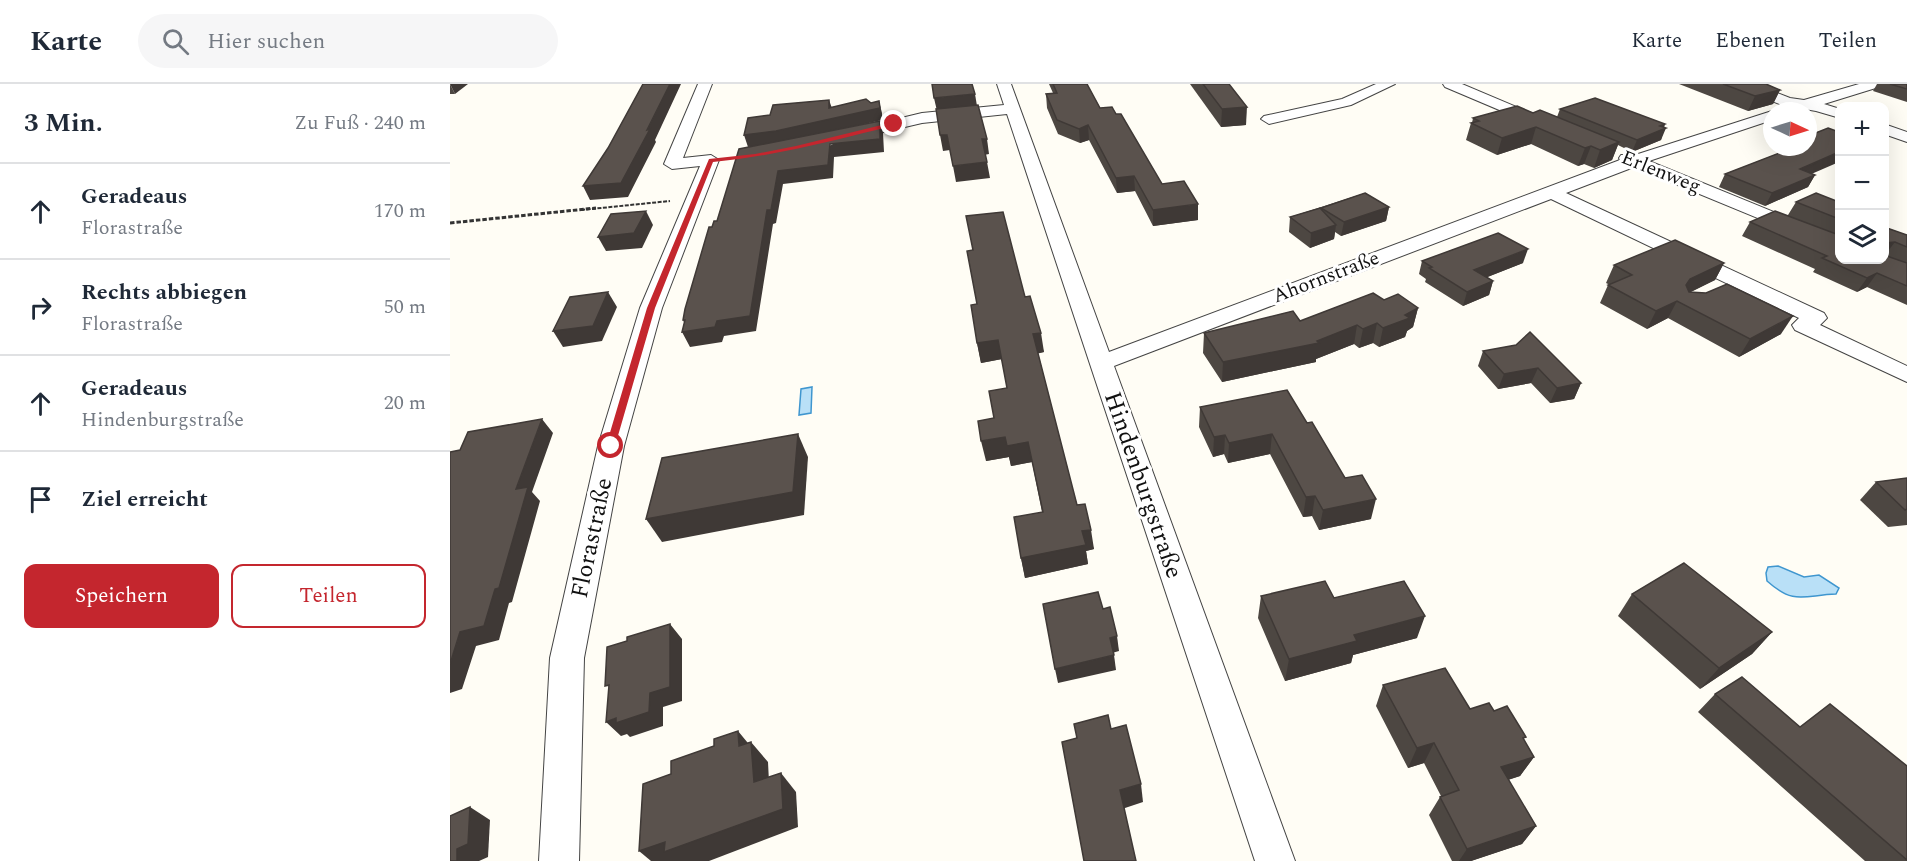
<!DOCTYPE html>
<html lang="de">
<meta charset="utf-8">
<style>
:root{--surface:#fff;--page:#f6f6f7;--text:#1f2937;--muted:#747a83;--line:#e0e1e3;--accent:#c4262e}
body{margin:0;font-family:Spectral,serif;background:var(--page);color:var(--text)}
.controls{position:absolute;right:18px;top:18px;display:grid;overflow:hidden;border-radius:12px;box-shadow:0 6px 24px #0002}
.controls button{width:54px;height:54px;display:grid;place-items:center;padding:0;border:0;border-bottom:2px solid var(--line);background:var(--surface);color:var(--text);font:30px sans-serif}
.compass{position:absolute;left:1313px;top:18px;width:54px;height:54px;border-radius:50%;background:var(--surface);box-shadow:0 6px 24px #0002;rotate:94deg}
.stop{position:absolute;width:18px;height:18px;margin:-14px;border:4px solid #c4262e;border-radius:50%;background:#fff}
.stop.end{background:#c4262e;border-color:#fff;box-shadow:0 2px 6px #0008}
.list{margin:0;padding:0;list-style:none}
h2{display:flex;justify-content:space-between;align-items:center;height:78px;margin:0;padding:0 24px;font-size:26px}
h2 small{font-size:20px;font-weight:400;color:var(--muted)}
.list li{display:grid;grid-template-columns:39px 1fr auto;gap:18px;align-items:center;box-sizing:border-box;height:96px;padding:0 24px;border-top:2px solid var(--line)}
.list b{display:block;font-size:22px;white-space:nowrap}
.list p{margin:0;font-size:20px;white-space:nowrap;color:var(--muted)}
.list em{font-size:20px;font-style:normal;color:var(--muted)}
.actions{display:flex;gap:12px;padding:18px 24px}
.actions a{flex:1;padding:14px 0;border:2px solid var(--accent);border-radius:12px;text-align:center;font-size:21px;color:var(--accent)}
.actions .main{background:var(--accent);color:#fff}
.icon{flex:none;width:33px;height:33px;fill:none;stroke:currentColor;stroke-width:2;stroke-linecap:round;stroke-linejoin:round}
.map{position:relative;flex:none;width:1457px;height:777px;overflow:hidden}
header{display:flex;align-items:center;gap:36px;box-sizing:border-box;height:84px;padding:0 30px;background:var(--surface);border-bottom:2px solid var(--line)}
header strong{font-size:28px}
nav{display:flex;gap:33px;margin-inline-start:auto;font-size:21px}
.search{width:420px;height:54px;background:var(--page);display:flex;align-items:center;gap:15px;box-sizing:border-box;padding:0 21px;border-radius:33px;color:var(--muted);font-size:22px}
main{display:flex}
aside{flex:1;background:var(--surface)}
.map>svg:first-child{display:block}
.water{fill:#b9e0f7;stroke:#3f96cf;stroke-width:1.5}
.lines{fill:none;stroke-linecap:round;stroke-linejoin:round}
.street-casing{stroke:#444;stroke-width:2}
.path-far1{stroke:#333;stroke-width:2;stroke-dasharray:4 1.5;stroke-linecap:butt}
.path{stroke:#333;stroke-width:3;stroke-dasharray:4.5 2;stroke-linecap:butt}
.street{fill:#fff;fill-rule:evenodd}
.wall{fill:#4d4742}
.shaded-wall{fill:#3f3936}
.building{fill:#5a524d;stroke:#3f3936;stroke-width:1.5}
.route{fill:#c4262e}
.labels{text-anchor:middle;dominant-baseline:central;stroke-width:6;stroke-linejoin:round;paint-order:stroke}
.far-street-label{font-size:20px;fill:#111;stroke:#fff}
.street-label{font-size:24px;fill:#111;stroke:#fff}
</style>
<header>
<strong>Karte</strong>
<div class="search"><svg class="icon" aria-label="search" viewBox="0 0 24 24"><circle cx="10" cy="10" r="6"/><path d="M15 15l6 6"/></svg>Hier suchen</div>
<nav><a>Karte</a><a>Ebenen</a><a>Teilen</a></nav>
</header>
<main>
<aside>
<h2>3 Min.<small>Zu Fuß · 240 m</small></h2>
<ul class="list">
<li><svg class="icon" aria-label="ahead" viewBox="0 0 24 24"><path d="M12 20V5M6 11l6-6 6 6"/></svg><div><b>Geradeaus</b><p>Florastraße</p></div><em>170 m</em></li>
<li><svg class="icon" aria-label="right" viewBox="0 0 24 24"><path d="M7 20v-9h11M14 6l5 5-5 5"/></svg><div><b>Rechts abbiegen</b><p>Florastraße</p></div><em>50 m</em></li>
<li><svg class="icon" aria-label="ahead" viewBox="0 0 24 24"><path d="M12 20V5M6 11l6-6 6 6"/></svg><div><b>Geradeaus</b><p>Hindenburgstraße</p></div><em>20 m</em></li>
<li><svg class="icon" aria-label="arrive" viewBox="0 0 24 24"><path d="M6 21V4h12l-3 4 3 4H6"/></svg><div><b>Ziel erreicht</b></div></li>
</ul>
<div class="actions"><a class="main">Speichern</a><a>Teilen</a></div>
</aside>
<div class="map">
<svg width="1457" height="777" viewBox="0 0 1457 777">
<rect width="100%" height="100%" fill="#fffdf5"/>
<g class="water">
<polygon points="362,303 361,329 349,331 351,305"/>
<path d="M1328,482L1354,493L1369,491L1389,504L1386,510C1354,511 1345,522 1317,497L1316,489L1318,483Z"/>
</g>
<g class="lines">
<defs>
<g id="street">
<polygon points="248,0 262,0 233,74 261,71 269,76 212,224 174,362 134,574 129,777 89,777 100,574 148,362 190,224 250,82 222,85 214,80"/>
<polygon points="547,0 561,0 659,268 1170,76 1169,74 1171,71 1185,71 1322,27 1324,27 1322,27 1322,36 1199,77 1390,155 1390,168 1184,83 1116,109 1374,229 1377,234 1370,241 1457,282 1457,298 1345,246 1342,241 1349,234 1101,115 664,282 845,777 805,777 557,30 472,39 395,57 387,52 389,49 472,29 554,21"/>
<polygon points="926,0 945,0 901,21 819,40 811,35 814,32 892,15"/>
<polygon points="993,0 1012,0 1097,36 1100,39 1092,44 1087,42 995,3"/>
<polygon points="1284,0 1304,0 1340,14 1354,16 1409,0 1431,0 1429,3 1374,20 1390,25 1390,34 1366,27 1332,21 1286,3"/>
<polygon points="1434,40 1457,48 1457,58 1434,50"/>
</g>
</defs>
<use href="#street" class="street-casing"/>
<polyline class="path-far1" points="131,126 220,117"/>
<polyline class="path" points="0,139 146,124"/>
<use href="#street" class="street"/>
</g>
<g class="wall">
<polygon points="0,0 5,10 0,10"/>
<polygon points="599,0 637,0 650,24 712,100 748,136 703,142 685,107 667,109 639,56 630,59 608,50 597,24 596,10 603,9"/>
<polygon points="740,0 779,0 796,41 771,43"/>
<polygon points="1229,0 1316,0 1330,6 1323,20 1298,27"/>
<polygon points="1427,0 1457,0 1457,18 1423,7"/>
<polygon points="1110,25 1215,40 1211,56 1182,68 1168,61 1162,76 1144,84 1134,80 1128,82 1081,60 1047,71 1016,56 1021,39 1022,39 1023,34 1083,29 1107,33"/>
<polygon points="1341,63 1358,63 1362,90 1365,91 1358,103 1315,122 1269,103 1275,90 1340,65"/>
<polygon points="915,109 939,123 936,137 891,152 885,148 884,155 860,164 839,148 840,133"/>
<polygon points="1346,118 1389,118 1389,176 1434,143 1457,151 1457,221 1417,203 1407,208 1363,188 1365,185 1292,152 1300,138 1338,131"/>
<polygon points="523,166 575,213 594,268 588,269 627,421 644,465 636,467 638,480 575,494 571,474 592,428 582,378 561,382 559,373 536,377 544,334 557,304 552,275 531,279 527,259 527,220"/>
<polygon points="972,177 1073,179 1037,193 1043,197 1039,211 1013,222 975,198 976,195 969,190"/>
<polygon points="1274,179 1265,196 1240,208 1331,250 1289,273 1218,234 1197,245 1150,219 1158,201 1160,201 1156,199 1164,181"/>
<polygon points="934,216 968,224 963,243 957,247 955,253 929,263 923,259 909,264 904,260 866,275 866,278 772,298 753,269 754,249 850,237"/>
<polygon points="1066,261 1131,299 1124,315 1100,319 1081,299 1048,305 1028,282 1033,267"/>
<polygon points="750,323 857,339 895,394 921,435 869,446 862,432 853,433 820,370 778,379 774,370 763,373 749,343"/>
<polygon points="1457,394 1457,441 1438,443 1410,416 1426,398"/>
<polygon points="1182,510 1322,548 1302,570 1250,605 1168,532"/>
<polygon points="811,512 884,514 967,554 903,571 901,579 835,597 808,534"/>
<polygon points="933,601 1020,625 1044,627 1074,657 1084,673 1070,692 1058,696 1086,742 1072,760 1021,777 1002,777 979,731 990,713 991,712 974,679 958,684 926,622"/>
<polygon points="1265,610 1350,643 1457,682 1457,777 1415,777 1248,628"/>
</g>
<g class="shaded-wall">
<polygon points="0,0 18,0 5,10"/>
<polygon points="220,0 231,0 205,56 206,58 178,113 140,116 133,102 197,46"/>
<polygon points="1330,6 1323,20 1298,27 1305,12"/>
<polygon points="525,10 527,22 487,27 484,14"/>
<polygon points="379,16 383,27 429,17 432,29 432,36 331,59 298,63 294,51 379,24"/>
<polygon points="797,23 796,41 771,43 772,25"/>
<polygon points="430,37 433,49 434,68 384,73 383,94 333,100 326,139 323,140 306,247 274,252 272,258 240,263 232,248 238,247 233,236 267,237 317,126 328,87"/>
<polygon points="1215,40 1212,46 1216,44 1211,56 1182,68 1187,56 1210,42"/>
<polygon points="638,41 639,56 630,59 629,45"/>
<polygon points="1086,43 1081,60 1047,71 1052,54"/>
<polygon points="490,51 497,51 500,66 493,67"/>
<polygon points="532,55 537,55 539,70 534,71"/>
<polygon points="1169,58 1162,76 1144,84 1150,66"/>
<polygon points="1141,62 1134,80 1128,82 1135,64"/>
<polygon points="1389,68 1389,78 1343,98 1350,85"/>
<polygon points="537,78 540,94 506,98 503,82"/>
<polygon points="1365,91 1358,103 1315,122 1322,109"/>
<polygon points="684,92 685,107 667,109 666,94"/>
<polygon points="748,120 748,136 703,142 703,126"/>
<polygon points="939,123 936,137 891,152 894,138"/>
<polygon points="196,127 203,141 192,164 156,167 148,153"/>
<polygon points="886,141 884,155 860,164 861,149"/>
<polygon points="1445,158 1434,172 1434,159"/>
<polygon points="1078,165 1073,179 1020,200 1024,186"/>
<polygon points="1274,179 1265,196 1231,213 1227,219 1240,195"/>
<polygon points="1427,189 1417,203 1407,208 1417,194"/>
<polygon points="1043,197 1039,211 1013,222 1017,208"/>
<polygon points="158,208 167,223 152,257 113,263 103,247"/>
<polygon points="1227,217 1218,234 1197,245 1206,227"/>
<polygon points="968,224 963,243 957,247 955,253 929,263 933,244 955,231"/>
<polygon points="1343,232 1331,250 1289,273 1300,255"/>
<polygon points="927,239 923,259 909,264 913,245"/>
<polygon points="907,241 904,260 866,275 866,278 772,298 773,278 867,257"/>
<polygon points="591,249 594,268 586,270 583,250"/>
<polygon points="548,256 552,275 531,279 527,259"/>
<polygon points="1088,284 1081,299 1048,305 1054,290"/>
<polygon points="1131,299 1124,315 1100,319 1107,304"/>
<polygon points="92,335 103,349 82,408 90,417 62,518 59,519 49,556 26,562 12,605 0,609 0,580 10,548 45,505 66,405"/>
<polygon points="348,350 358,373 354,431 212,458 196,435"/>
<polygon points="822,350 820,370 778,379 779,359"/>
<polygon points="775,351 774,370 763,373 764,353"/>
<polygon points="555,353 578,358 582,378 561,382 559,373 536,377 531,357"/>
<polygon points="865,412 862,432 853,433 856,413"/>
<polygon points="926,415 921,435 869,446 873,426"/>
<polygon points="641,446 644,465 636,467 638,480 575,494 571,474 632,447"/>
<polygon points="975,532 967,554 903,571 901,579 835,597 839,575 904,551"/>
<polygon points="220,540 232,555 232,617 213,623 213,642 180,653 177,650 171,652 156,638 166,634 200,609"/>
<polygon points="1322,548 1302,570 1250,605 1269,584"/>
<polygon points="667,552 669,567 662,569 660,554"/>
<polygon points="664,571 666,586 608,599 605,585"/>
<polygon points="288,647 302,664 301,658 318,678 320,718 304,698 289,662"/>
<polygon points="984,659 974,679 958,684 967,664"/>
<polygon points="1084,673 1070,692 1038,702 1051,683"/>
<polygon points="331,689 346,708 348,743 259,777 201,777 189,767"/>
<polygon points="691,700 693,718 672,725 670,706"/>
<polygon points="20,723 40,736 38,773 29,777 7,777 7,765"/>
<polygon points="1086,742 1072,760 1021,777 1009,777 1017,765"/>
</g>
<g class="building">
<polygon points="193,0 220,0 197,46 200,45 171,99 133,102 158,64"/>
<polygon points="482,0 522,0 525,10 484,14"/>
<polygon points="603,0 637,0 650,24 662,23 666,30 671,30 712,100 734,97 748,120 703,126 684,92 666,94 638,41 629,45 607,36 596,10 607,9"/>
<polygon points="753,0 779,0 797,23 772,25"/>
<polygon points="1273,0 1316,0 1330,6 1305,12"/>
<polygon points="1440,0 1457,0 1457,5"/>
<polygon points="1145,14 1215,40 1210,42 1216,44 1187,56 1110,25"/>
<polygon points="416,15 421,19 429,17 430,24 326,47 294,51 298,34 320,31 323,21 379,16 379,24"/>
<polygon points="528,21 537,55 532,55 537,78 503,82 497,51 490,51 486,25"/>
<polygon points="1067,22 1083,29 1090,26 1169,58 1150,66 1141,62 1135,64 1086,43 1052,54 1021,39 1029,37 1023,34"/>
<polygon points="430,37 430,55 380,60 378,81 328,87 321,126 317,126 300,232 267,237 265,243 232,248 235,236 233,236 235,225 259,143 262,143 264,137 267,137 289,65"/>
<polygon points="1378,44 1389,48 1389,68 1350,85 1365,91 1322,109 1275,90 1345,63 1358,63 1358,52"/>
<polygon points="915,109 939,123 894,138 871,124"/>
<polygon points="1366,109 1389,118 1389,135 1346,118"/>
<polygon points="870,124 886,141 861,149 840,133"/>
<polygon points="196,127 184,149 148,153 161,130"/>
<polygon points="1325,127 1389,151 1389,176 1434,176 1434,171 1457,179 1457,202 1427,189 1417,194 1372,174 1377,172 1300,138"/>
<polygon points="553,128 575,213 580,212 591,249 583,250 627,421 635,420 641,446 632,447 636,461 571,474 564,433 593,428 578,358 557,362 555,353 531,357 528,337 544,334 539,307 557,304 548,256 527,259 521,221 527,220 517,167 523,166 516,132"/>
<polygon points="1434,143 1457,151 1457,163 1445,158 1434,159"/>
<polygon points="1048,149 1078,165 1024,186 1043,197 1017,208 979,184 982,183 972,177"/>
<polygon points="1225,156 1274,179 1240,195 1236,201 1239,208 1256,209 1277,200 1343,232 1300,255 1227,217 1206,227 1158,201 1182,191 1164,181"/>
<polygon points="158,208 143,242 103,247 120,213"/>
<polygon points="923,209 934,216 948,210 968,224 955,231 960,234 933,244 927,239 913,245 907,241 867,257 869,259 773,278 754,249 843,227 850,237"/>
<polygon points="1080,248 1131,299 1107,304 1088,284 1054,290 1033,267 1066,261"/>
<polygon points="837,306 857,339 862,338 895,394 912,391 926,415 873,426 865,412 856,413 822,350 779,359 775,351 764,353 750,323"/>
<polygon points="92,335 66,405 78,403 49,504 45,505 34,542 10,548 0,580 0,368 10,366 18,348"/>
<polygon points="348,350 343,408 196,435 212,374"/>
<polygon points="1457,394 1457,425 1455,426 1426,398"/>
<polygon points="1234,479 1322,548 1269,584 1182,510"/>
<polygon points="875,497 884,514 954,497 975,532 904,551 907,557 839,575 811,512"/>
<polygon points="648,508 653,525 660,523 667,552 660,554 664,571 605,585 593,520"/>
<polygon points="220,540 220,603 200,609 199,628 166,639 166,634 156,638 159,601 155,602 157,563 177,557 177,553"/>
<polygon points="995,584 1020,625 1039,619 1044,627 1057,622 1076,653 1073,654 1084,673 1051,683 1086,742 1017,765 990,713 1009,706 984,659 967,664 933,601"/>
<polygon points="1292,593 1350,643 1380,620 1457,682 1457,776 1265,610"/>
<polygon points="658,631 661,645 676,641 691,700 670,706 686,777 634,777 612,658 627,654 624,640"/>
<polygon points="288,647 289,662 301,658 304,698 331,689 333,725 214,768 215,758 189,767 193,700 221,690 221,677 264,662 264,655"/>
<polygon points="20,723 18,760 7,765 7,777 0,777 0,732"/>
</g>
<path class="route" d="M444,38L446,41C385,56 326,72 263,78L205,224L165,362L161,365L157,364L156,362L197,224L259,75L305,70L346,62Z"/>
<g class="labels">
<g class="far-street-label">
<text transform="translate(1211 88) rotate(22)">Erlenweg</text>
<text transform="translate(876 193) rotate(-21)">Ahornstraße</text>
</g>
<g class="street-label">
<text transform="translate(693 401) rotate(71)">Hindenburgstraße</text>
<text transform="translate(142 454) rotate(-78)">Florastraße</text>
</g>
</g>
</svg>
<div class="controls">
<button>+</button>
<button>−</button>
<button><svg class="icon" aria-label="layers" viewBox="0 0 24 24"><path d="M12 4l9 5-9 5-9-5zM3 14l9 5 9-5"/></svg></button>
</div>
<svg class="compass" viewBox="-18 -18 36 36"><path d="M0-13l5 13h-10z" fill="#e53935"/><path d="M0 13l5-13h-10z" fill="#747a83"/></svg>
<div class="stop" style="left:161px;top:362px"></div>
<div class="stop end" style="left:444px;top:40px"></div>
</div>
</main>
